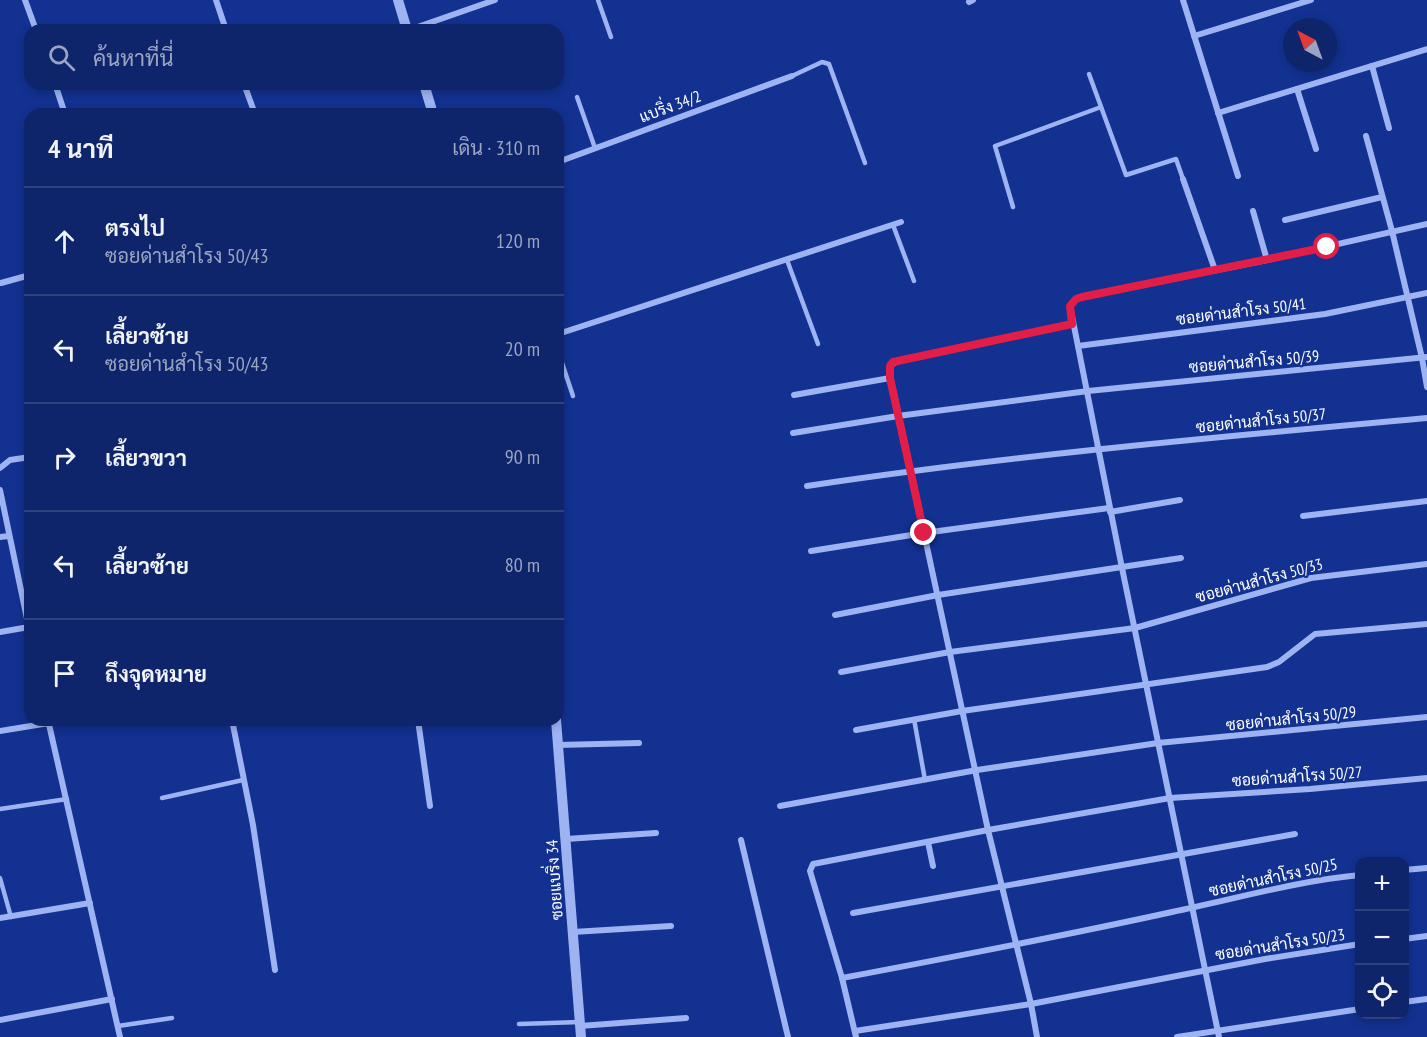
<!DOCTYPE html>
<html lang="th">
<meta charset="utf-8">
<style>
:root{--surface:#0e256c;--page:#1c3174;--text:#f1f3f6;--muted:#9ba5c2;--line:#2e427f}
body{margin:0;font-family:"PT Sans Narrow",Sarabun,sans-serif;background:var(--page);color:var(--text)}
.controls{position:absolute;right:18px;bottom:18px;display:grid;overflow:hidden;border-radius:12px;box-shadow:0 3px 9px #0003}
.controls button{width:54px;height:54px;display:grid;place-items:center;padding:0;border:0;border-bottom:2px solid var(--line);background:var(--surface);color:var(--text);font:30px sans-serif}
.compass{position:absolute;left:1283px;top:18px;width:54px;height:54px;border-radius:50%;background:var(--surface);box-shadow:0 3px 9px #0003;rotate:319deg}
.stop{position:absolute;width:18px;height:18px;margin:-14px;border:4px solid #e11d48;border-radius:50%;background:#fff}
.stop.end{background:#e11d48;border-color:#fff;box-shadow:0 2px 6px #0008}
.list{margin:0;padding:0;list-style:none}
h2{display:flex;justify-content:space-between;align-items:center;height:78px;margin:0;padding:0 24px;font-size:26px}
h2 small{font-size:20px;font-weight:400;color:var(--muted)}
.list li{display:grid;grid-template-columns:39px 1fr auto;gap:18px;align-items:center;box-sizing:border-box;height:108px;padding:0 24px;border-top:2px solid var(--line)}
.list b{display:block;font-size:22px;white-space:nowrap}
.list p{margin:0;font-size:20px;white-space:nowrap;color:var(--muted)}
.list em{font-size:20px;font-style:normal;color:var(--muted)}
.icon{flex:none;width:33px;height:33px;fill:none;stroke:currentColor;stroke-width:2;stroke-linecap:round;stroke-linejoin:round}
.map{position:relative;flex:none;width:1427px;height:1037px;overflow:hidden}
.search{position:absolute;background:var(--surface);box-shadow:0 3px 9px #0003;left:24px;top:24px;width:540px;height:66px;display:flex;align-items:center;gap:15px;box-sizing:border-box;padding:0 21px;border-radius:18px;color:var(--muted);font-size:22px}
.panel{position:absolute;background:var(--surface);box-shadow:0 3px 9px #0003;left:24px;top:108px;width:540px;height:618px;border-radius:18px}
.map>svg:first-child{display:block}
.lines{fill:none;stroke-linecap:round;stroke-linejoin:round}
.service{stroke:#9db3f2;stroke-width:4.5}
.minor{stroke:#9db3f2;stroke-width:6}
.tertiary{stroke:#9db3f2;stroke-width:10}
.route{stroke:#e11d48;stroke-width:8}
.labels{text-anchor:middle;dominant-baseline:central;stroke-width:4.5;stroke-linejoin:round;paint-order:stroke}
.street-label{font-size:16px;fill:#fff;stroke:#123190}
</style>
<div class="map">
<svg width="1427" height="1037" viewBox="0 0 1427 1037">
<rect width="100%" height="100%" fill="#123190"/>
<g class="lines">
<g class="service">
<polyline points="598,0 611,37"/>
<polyline points="1089,74 1126,175 1176,159 1183,179"/>
<polyline points="792,76 822,62 829,64 865,163"/>
<polyline points="577,97 595,148"/>
<polyline points="1013,207 995,146 1101,107"/>
<polyline points="893,225 914,281"/>
<polyline points="787,260 818,344"/>
<polyline points="558,351 573,396"/>
<polyline points="914,719 925,780"/>
<polyline points="162,798 243,780"/>
<polyline points="0,809 67,799"/>
<polyline points="0,878 11,917"/>
<polyline points="519,1024 580,1022"/>
<polyline points="118,1026 172,1018"/>
</g>
<g class="minor">
<polyline points="25,0 36,30"/>
<polyline points="216,0 226,30"/>
<polyline points="1183,0 1238,176"/>
<polyline points="969,2 973,0"/>
<polyline points="409,30 495,0"/>
<polyline points="1194,36 1311,0"/>
<polyline points="1372,66 1389,128"/>
<polyline points="55,84 65,114"/>
<polyline points="244,84 255,114"/>
<polyline points="1297,89 1316,149"/>
<polyline points="1218,113 1427,49"/>
<polyline points="1366,136 1392,231 1422,358 1427,387"/>
<polyline points="558,162 792,76"/>
<polyline points="1183,179 1215,270"/>
<polyline points="1253,211 1267,260"/>
<polyline points="1285,220 1382,197"/>
<polyline points="1,283 30,275"/>
<polyline points="558,334 901,222"/>
<polyline points="1078,346 1325,314 1427,293"/>
<polyline points="794,395 890,378"/>
<polyline points="793,433 898,416 1088,391 1427,357"/>
<polyline points="0,468 10,460 30,457"/>
<path d="M807,486C1013,455 1220,437 1427,418"/>
<polyline points="0,490 30,633"/>
<polyline points="1110,512 1180,500"/>
<polyline points="1303,516 1427,501"/>
<polyline points="0,537 9,536"/>
<polyline points="811,551 924,533 1109,508"/>
<polyline points="835,615 938,595 1181,558"/>
<polyline points="0,632 29,627"/>
<polyline points="841,672 950,652 1135,628 1311,578 1427,564"/>
<polyline points="48,720 120,1037"/>
<polyline points="232,720 253,825 275,970"/>
<polyline points="418,720 430,806"/>
<polyline points="856,730 962,711 1267,667 1279,662 1315,634 1427,624"/>
<polyline points="0,731 49,723"/>
<polyline points="558,745 639,743"/>
<polyline points="780,806 977,770 1158,743 1427,717"/>
<polyline points="566,839 656,833"/>
<polyline points="741,840 788,1037"/>
<polyline points="928,842 933,866"/>
<polyline points="1404,870 1427,868"/>
<polyline points="853,913 1295,834"/>
<polyline points="0,918 90,903"/>
<polyline points="573,932 671,926"/>
<polyline points="1404,939 1427,936"/>
<path d="M842,978C953,957 1063,936 1172,912C1235,899 1296,881 1360,875"/>
<polyline points="1404,1002 1427,999"/>
<polyline points="0,1020 112,999"/>
<polyline points="580,1026 686,1018"/>
<polyline points="855,1031 1031,1004 1265,959 1360,944"/>
<polyline points="856,1037 842,978 810,871 813,864 988,830 1170,798 1310,789 1427,778"/>
<polyline points="1037,1037 1031,1004 988,830 889,371 890,366 897,361 1072,324"/>
<polyline points="1177,1037 1360,1009"/>
<polyline points="1219,1037 1122,568 1070,306 1076,299 1082,297 1267,260 1427,224"/>
</g>
<g class="tertiary">
<polyline points="398,0 407,30"/>
<polyline points="424,84 433,114"/>
<polyline points="556,720 581,1037"/>
</g>
</g>
<g class="lines">
<polyline class="route" points="924,533 890,378 890,366 893,362 1072,324 1070,306 1076,299 1082,297 1327,247"/>
</g>
<g class="labels">
<g class="street-label">
<text transform="translate(670 106) rotate(-20)">แบริ่ง 34/2</text>
<text transform="translate(1241 311) rotate(-7)">ซอยด่านสำโรง 50/41</text>
<text transform="translate(1254 361) rotate(-5)">ซอยด่านสำโรง 50/39</text>
<text transform="translate(1261 420) rotate(-6)">ซอยด่านสำโรง 50/37</text>
<text transform="translate(1259 580) rotate(-15)">ซอยด่านสำโรง 50/33</text>
<text transform="translate(1291 718) rotate(-6)">ซอยด่านสำโรง 50/29</text>
<text transform="translate(1297 776) rotate(-4)">ซอยด่านสำโรง 50/27</text>
<text transform="translate(1273 877) rotate(-12)">ซอยด่านสำโรง 50/25</text>
<text transform="translate(554 880) rotate(-94)">ซอยแบริ่ง 34</text>
<text transform="translate(1280 944) rotate(-9)">ซอยด่านสำโรง 50/23</text>
</g>
</g>
</svg>
<div class="controls">
<button>+</button>
<button>−</button>
<button><svg class="icon" aria-label="locate" viewBox="0 0 24 24"><circle cx="12" cy="12" r="6"/><path d="M12 2v4M12 18v4M2 12h4M18 12h4"/></svg></button>
</div>
<svg class="compass" viewBox="-18 -18 36 36"><path d="M0-13l5 13h-10z" fill="#e53935"/><path d="M0 13l5-13h-10z" fill="#9ba5c2"/></svg>
<div class="stop" style="left:1327px;top:247px"></div>
<div class="stop end" style="left:924px;top:533px"></div>
<div class="search"><svg class="icon" aria-label="search" viewBox="0 0 24 24"><circle cx="10" cy="10" r="6"/><path d="M15 15l6 6"/></svg>ค้นหาที่นี่</div>
<section class="panel">
<h2>4 นาที<small>เดิน · 310 m</small></h2>
<ul class="list">
<li><svg class="icon" aria-label="ahead" viewBox="0 0 24 24"><path d="M12 20V5M6 11l6-6 6 6"/></svg><div><b>ตรงไป</b><p>ซอยด่านสำโรง 50/43</p></div><em>120 m</em></li>
<li><svg class="icon" aria-label="left" viewBox="0 0 24 24"><path d="M17 20v-9H6M10 6l-5 5 5 5"/></svg><div><b>เลี้ยวซ้าย</b><p>ซอยด่านสำโรง 50/43</p></div><em>20 m</em></li>
<li><svg class="icon" aria-label="right" viewBox="0 0 24 24"><path d="M7 20v-9h11M14 6l5 5-5 5"/></svg><div><b>เลี้ยวขวา</b></div><em>90 m</em></li>
<li><svg class="icon" aria-label="left" viewBox="0 0 24 24"><path d="M17 20v-9H6M10 6l-5 5 5 5"/></svg><div><b>เลี้ยวซ้าย</b></div><em>80 m</em></li>
<li><svg class="icon" aria-label="arrive" viewBox="0 0 24 24"><path d="M6 21V4h12l-3 4 3 4H6"/></svg><div><b>ถึงจุดหมาย</b></div></li>
</ul>
</section>
</div>
